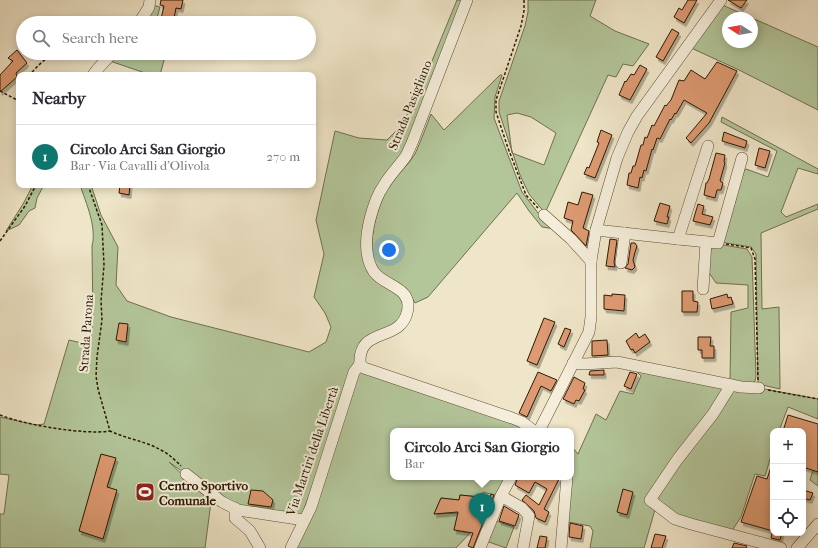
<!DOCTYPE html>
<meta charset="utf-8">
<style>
:root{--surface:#fff;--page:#f2f2f3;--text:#2b2b33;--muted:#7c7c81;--line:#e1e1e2;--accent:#0f766e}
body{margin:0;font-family:"IM FELL French Canon",serif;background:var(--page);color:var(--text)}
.controls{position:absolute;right:12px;bottom:12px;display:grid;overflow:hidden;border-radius:8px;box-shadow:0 2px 10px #0003}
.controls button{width:36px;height:36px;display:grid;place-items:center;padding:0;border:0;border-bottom:1px solid var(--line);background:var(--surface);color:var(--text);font:20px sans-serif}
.compass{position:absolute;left:722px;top:12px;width:36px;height:36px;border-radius:50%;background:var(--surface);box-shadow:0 2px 10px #0003;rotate:281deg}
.you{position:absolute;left:389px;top:250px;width:14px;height:14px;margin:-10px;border:3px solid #fff;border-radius:50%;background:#1a73e8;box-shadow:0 0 0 6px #1a73e833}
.badge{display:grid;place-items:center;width:26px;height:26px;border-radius:50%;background:var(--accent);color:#fff;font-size:13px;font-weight:700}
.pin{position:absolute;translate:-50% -33px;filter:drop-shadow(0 1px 2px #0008)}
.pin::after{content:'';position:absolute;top:21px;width:14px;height:12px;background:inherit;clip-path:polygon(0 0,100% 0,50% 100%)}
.popup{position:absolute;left:390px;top:428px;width:184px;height:52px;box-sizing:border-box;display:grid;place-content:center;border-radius:8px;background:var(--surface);filter:drop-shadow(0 1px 3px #0005);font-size:13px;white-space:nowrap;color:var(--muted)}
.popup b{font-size:15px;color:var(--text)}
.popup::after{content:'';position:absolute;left:50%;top:100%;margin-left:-8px;border:8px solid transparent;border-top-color:var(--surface)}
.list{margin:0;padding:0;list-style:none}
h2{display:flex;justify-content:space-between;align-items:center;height:52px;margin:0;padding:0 16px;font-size:17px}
h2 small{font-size:13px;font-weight:400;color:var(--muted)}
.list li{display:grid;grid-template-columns:26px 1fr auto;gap:12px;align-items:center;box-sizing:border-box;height:64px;padding:0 16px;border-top:1px solid var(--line)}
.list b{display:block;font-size:15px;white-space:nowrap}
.list p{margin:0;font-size:13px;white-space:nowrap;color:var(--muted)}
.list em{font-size:13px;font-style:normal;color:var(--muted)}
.icon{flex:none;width:22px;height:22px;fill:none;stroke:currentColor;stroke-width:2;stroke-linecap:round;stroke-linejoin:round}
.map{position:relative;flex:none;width:818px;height:548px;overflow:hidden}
.search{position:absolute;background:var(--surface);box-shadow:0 2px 10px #0003;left:16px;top:16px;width:300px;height:44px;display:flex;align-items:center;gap:10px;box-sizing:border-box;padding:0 14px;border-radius:22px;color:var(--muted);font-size:15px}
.panel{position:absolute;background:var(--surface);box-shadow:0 2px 10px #0003;left:16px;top:72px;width:300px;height:116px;border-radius:8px}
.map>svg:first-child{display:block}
.green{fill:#b3c69a;stroke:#70704e;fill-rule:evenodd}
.building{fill:#de9a72;stroke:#2d1901;filter:url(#shadow)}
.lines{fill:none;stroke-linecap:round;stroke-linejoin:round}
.minor-casing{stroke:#5e4c33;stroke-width:12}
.path{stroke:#2d1901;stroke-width:1.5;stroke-dasharray:3 2;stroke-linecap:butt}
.minor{stroke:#f5eedb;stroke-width:11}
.labels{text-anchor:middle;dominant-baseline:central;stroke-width:4;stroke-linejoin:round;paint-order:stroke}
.street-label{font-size:13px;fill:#2d1901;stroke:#f5eedb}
.poi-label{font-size:13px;font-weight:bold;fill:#2d1901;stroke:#f5eedb;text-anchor:start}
</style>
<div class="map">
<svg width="818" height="548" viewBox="0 0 818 548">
<defs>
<filter id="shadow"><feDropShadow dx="2" dy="3.5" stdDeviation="0" flood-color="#0004"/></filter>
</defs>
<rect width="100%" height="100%" fill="#efe5c8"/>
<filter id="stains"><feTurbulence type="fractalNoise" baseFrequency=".005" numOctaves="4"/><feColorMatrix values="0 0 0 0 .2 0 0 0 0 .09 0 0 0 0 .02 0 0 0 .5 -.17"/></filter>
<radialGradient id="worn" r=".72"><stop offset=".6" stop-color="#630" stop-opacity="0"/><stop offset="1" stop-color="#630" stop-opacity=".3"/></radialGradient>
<g class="green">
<path d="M457,0H464L410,141L369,213L367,264C380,277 423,308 395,325C387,330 377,333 368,336L301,517L248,512L186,474L169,462L211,502L205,548H0V514H4L9,475L0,474V417L36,425L44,424L69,340L90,345L93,319L92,246C97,227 86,203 80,185H91L101,215L118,247L116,285L127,301L171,317L309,352L326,342L331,327L325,313L314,297L324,254L316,220L335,131L359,138L387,140L401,126L418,95Z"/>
<path d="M528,0H596L590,16L615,31L649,44L633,66L623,64L616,77L608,75L545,213L529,194L520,175L499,112V101L525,26L528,12ZM517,113L531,117L556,133L544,165L512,153L507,115Z"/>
<path d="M720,4L818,47V110L739,70L689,47ZM728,18H752V42H728Z"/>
<polygon points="152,5 160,7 156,22 160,23 139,23"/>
<polygon points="112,53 166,53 160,75 151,75 107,60"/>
<path d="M500,75H502L495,97L494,118L522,192L542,218L555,229L542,227L529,211L517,193L428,297L415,303C412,298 408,289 402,286C392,279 382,279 376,267C365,247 378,202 390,185C397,174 408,166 415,154C421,141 426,127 431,114L444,130Z"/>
<polygon points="722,117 818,169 818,174 798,168 781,212 786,217 818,204 818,209 761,233 762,309 779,307 780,389 758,384 756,254 751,247 720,242 740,173 746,169 768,177 777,151 721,122"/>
<polygon points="33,185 44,185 37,198 35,208 29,211 19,225 6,231 23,204"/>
<polygon points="706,242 747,249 752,257 756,376 755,381 749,386 730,383 731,312 748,308 748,285 716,283 706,268"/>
<polygon points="360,371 521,425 529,431 393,431 393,477 509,477 498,496 483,492 479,497 460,495 459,500 441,498 434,514 458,513 454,530 470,533 456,548 294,548 355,377"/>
<polygon points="636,371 759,388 818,399 818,419 788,407 779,431 773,431 773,449 765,476 755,474 741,517 729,535 656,506 644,548 590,548 593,531 590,526 568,522 571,477 571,446 578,454 596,414 606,420 620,391 633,394 641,376"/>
<polygon points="813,470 818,472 818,486 810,480"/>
<polygon points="496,521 514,527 506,548 486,541"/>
</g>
<g class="building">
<polygon points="161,0 183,0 181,9 176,8 173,23 160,23 164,6 160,5"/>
<polygon points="688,0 697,0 684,23 674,17 679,8 682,10"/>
<polygon points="728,0 747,0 741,8"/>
<polygon points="672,29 679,33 663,61 656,57"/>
<polygon points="17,50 27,63 16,73 17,77 0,92 0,75 13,61 8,58"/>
<polygon points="717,62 737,71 709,123 691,143 686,138 707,113 684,100 676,114 675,113 671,120 670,119 660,139 657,138 653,150 652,149 646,171 644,170 642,178 640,177 638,188 627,185 629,173 631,173 633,166 635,166 641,145 643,145 645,137 647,138 652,125 654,126 665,105 666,106 671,100 679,80 684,81 691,70 705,79"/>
<polygon points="640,65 647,69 630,100 619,95 625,81 626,82 631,74 634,75"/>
<polygon points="601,130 612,135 595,178 584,174 587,167 589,168 599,143 597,142"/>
<polygon points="724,132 747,141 745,148 722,141"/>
<polygon points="759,148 770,151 765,168 755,165"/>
<polygon points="716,153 725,155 724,162 725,163 720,181 723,183 721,190 717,190 715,198 704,195 706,183 707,183 709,179"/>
<polygon points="120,185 130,185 129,195 119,193"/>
<polygon points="582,192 593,195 583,228 589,231 586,246 571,230 573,221 564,218 568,202 578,205"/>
<polygon points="660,203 670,206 667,217 669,217 667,224 654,221"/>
<polygon points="698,204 704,206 702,214 713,217 710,225 693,221"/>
<polygon points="610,239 617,240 614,262 615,267 606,266"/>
<polygon points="631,243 635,243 637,246 635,252 633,260 635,267 632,270 625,268 628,264"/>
<polygon points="682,291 693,291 693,301 698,302 697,312 682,312"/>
<polygon points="612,294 625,295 624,311 604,309 604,295 612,296"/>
<polygon points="727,294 728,298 731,297 733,304 712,309 710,299"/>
<polygon points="544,318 555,322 537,365 527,361"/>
<polygon points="119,323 128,324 126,342 116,340"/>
<polygon points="565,328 571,330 564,347 558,344"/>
<polygon points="636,333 639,338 645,334 650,342 635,353 633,349 631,350 626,341"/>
<polygon points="698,337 711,337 710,346 714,346 714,358 702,358 702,350 698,350"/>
<polygon points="607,340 608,355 592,356 592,341"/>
<polygon points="604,370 604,375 589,375 590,371"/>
<polygon points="538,372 557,380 551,391 541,386 527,417 519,413"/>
<polygon points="630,372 637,374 631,389 624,386"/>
<polygon points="574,377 585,383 583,389 585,390 579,401 576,400 574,404 563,399"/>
<polygon points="788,415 818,424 818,472 803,467 803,431 783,431"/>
<polygon points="101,454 116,458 107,487 117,490 103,539 79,531"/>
<polygon points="772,464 773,464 773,531 741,522 757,476 767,479"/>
<polygon points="518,477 556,477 559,479 544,509 549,512 545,522 536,518 534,511 522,500 526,495 539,505 547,489 535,482 529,493 515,485"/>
<polygon points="623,489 633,492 627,515 617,512"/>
<polygon points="251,490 263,491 273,500 271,507 248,504"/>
<polygon points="803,490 813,493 810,500 803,498"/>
<polygon points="491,494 494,495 473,548 468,546 473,533 454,530 458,512 434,514 441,498 459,500 460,495 490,498"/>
<polygon points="504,506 519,515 515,526 499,521"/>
<polygon points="570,523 583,526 581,539 569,537"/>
<polygon points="772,533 782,533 780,540 771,538"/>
<polygon points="655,534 666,536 662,548 651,548"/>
<polygon points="540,536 547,537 545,548 537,548"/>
<polygon points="734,543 747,546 746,548 732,548"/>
</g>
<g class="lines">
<defs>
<g id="minor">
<polyline points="139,23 149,7 150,0"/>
<path d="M93,75C98,67 106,61 112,53"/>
<polyline points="544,215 571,239 591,261"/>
<polyline points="596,230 678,239 708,146"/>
<polyline points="678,239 718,243 742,158"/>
<polyline points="621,263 625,233"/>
<polyline points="703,289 706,242"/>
<polyline points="573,363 584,364 617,362 741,387 759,388"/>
<path d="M360,364C358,326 399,343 407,313C414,287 385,287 374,272C364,257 366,235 370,219C373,207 377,195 384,185C390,175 399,166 406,156C408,152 410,147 412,143L467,0"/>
<polyline points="360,364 364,368 512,418 522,422 534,431"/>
<polyline points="731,385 713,414 677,460 650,500 675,519 691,524 781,548"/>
<polyline points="539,431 589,332 591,317 591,261 596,230 617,158 628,132 637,116 721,0"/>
<polyline points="186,474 222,502 238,510 304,520"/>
<polyline points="501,496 522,508 529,516 523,548"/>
<polyline points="235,508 235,518 250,531 260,548"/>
<polyline points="291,548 311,507 354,372 360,364"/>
<polyline points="480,548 501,496 511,477"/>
<polyline points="561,548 567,477"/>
<polyline points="797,548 818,524"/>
</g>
</defs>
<use href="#minor" class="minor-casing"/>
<g class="path">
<polyline points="524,0 524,11 521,26 496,100 496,112 508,148 526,195 538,208"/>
<path d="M32,72C40,64 48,54 61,53"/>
<polyline points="0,91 19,101"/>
<path d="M88,185L102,225L104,265L101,301L102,320L97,357L96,376L98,389L110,431C127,439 145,441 161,450C169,454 175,460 181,466"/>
<polyline points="0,241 25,206 36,185"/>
<polyline points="726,244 751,248 755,259 758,380"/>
<polyline points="768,390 818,399"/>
<path d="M0,415C26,425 83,435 110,431"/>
</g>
<use href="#minor" class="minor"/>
</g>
<defs>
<symbol id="stadium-square" viewBox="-11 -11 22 22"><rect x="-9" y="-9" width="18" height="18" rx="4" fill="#8f2418" stroke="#f5eedb"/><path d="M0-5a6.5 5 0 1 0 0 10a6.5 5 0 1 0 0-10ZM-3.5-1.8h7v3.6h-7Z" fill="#fff"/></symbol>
</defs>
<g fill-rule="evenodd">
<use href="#stadium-square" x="134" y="481" width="22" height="22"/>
</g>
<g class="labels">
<g class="street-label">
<text transform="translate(410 105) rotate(-68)">Strada Pasigliano</text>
<text transform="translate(86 333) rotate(-86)">Strada Parona</text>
<text transform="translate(312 451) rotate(-71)">Via Martiri della Libertà</text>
</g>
<g class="poi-label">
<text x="159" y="485">Centro Sportivo<tspan x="159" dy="15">Comunale</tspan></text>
</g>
</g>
<rect width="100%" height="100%" filter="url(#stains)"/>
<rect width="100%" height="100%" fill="url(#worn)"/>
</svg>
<div class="controls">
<button>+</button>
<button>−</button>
<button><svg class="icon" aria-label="locate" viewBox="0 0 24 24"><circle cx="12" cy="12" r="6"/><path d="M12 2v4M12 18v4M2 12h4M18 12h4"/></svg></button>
</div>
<svg class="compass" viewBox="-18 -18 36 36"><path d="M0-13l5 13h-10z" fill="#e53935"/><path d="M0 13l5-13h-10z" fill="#7c7c81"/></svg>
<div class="you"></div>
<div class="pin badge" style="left:482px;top:526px">1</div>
<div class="popup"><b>Circolo Arci San Giorgio</b>Bar</div>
<div class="search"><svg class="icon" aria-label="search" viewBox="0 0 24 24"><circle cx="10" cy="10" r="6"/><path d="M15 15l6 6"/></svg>Search here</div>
<section class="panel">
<h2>Nearby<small></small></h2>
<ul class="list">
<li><span class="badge">1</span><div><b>Circolo Arci San Giorgio</b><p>Bar · Via Cavalli d'Olivola</p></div><em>270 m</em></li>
</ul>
</section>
</div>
